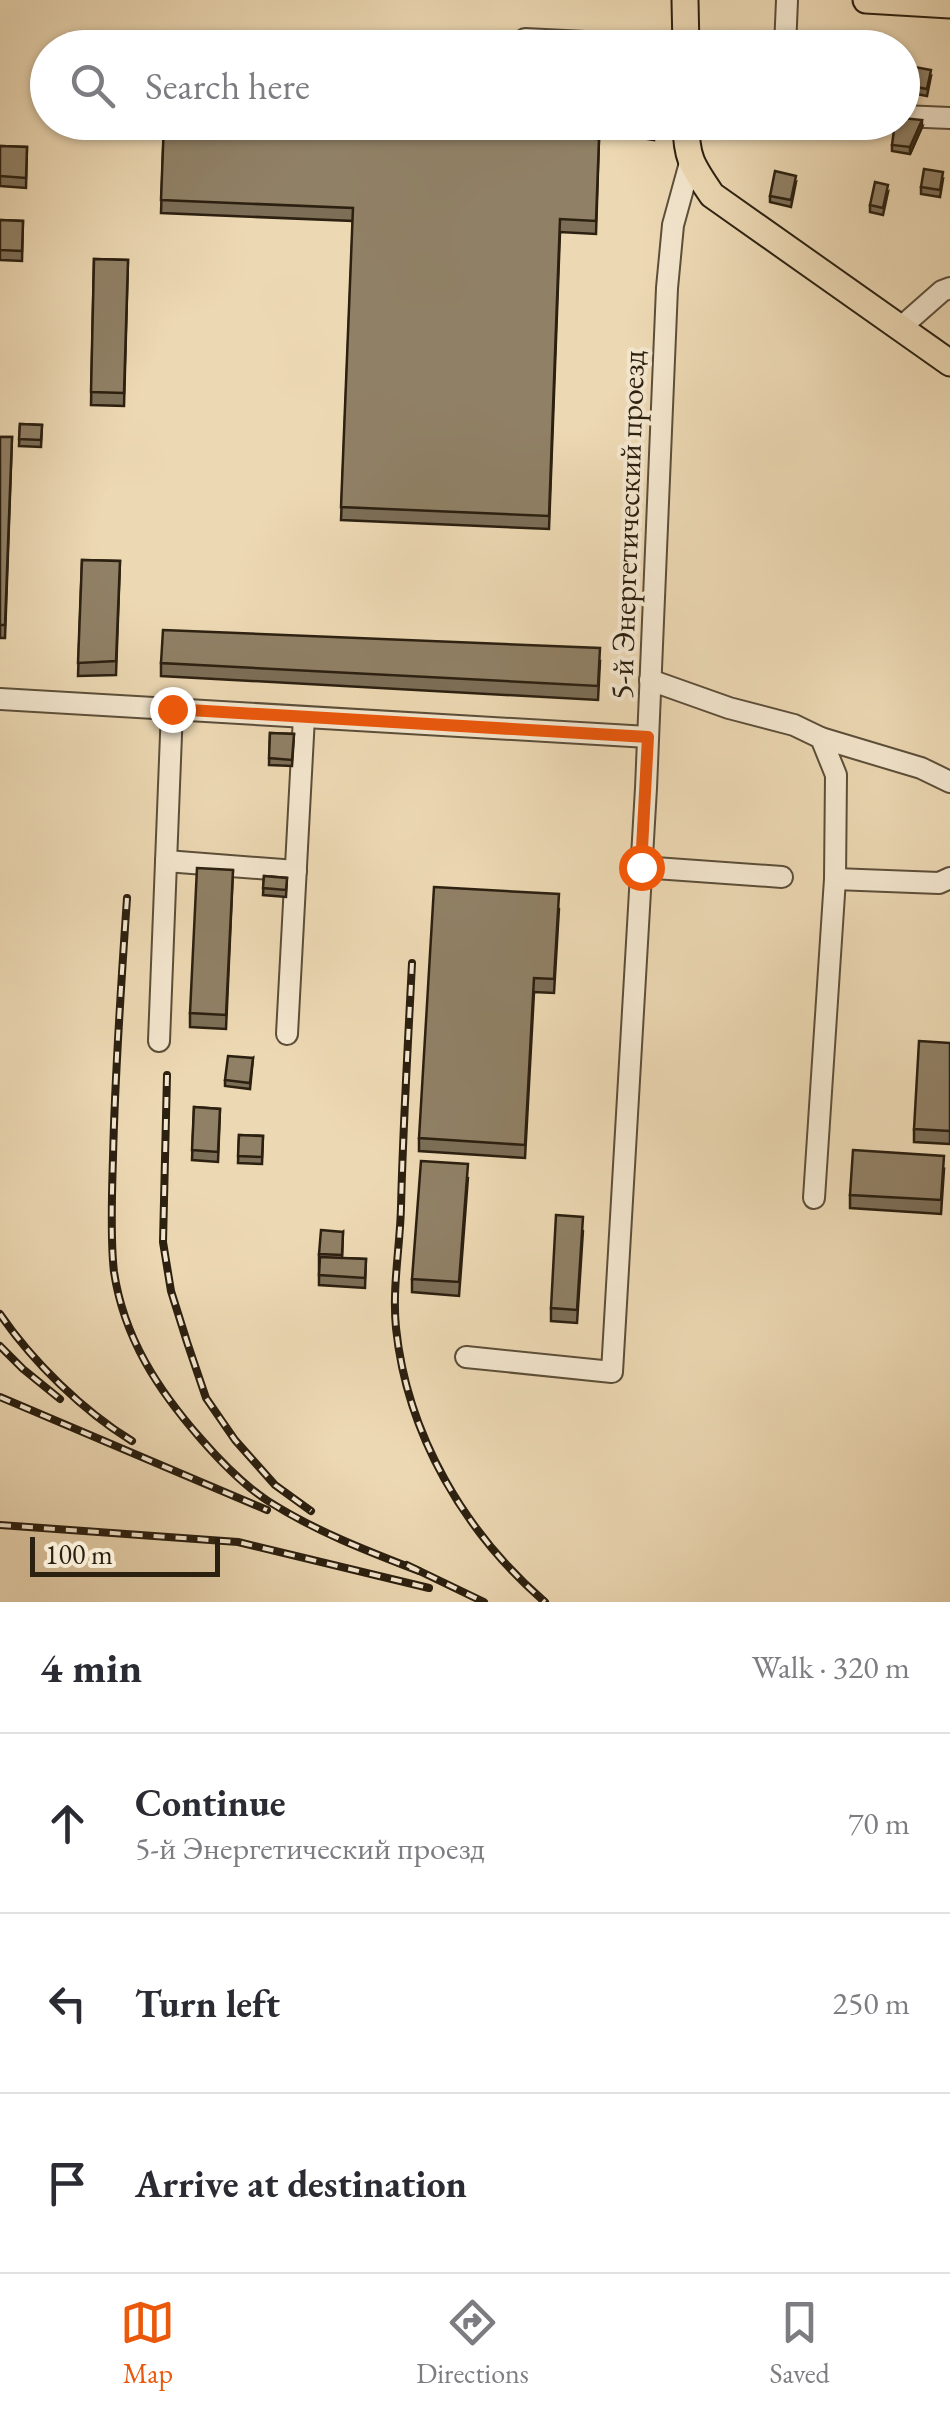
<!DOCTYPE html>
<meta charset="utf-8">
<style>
:root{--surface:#fff;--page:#f7f7f7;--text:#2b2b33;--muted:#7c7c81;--line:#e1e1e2;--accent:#ea580c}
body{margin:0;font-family:"EB Garamond",serif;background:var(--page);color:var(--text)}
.scale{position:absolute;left:30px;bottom:25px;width:190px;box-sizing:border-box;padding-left:10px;border:5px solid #2c2010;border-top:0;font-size:28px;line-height:35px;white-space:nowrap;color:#2c2010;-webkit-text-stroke:8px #f3e6ce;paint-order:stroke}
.stop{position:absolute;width:30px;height:30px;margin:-22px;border:8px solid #ea580c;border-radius:50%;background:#fff}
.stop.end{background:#ea580c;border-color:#fff;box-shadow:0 2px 10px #0008}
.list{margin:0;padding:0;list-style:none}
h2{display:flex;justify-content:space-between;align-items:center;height:130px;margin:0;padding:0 40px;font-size:42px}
h2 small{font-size:32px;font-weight:400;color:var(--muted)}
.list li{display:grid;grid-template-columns:65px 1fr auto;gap:30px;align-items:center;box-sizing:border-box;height:180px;padding:0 40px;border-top:2px solid var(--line)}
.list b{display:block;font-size:38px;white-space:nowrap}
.list p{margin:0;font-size:32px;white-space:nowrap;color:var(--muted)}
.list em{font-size:32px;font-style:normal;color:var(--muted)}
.icon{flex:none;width:55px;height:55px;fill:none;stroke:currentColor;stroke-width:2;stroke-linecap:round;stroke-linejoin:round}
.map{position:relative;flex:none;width:950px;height:1602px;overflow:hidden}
.search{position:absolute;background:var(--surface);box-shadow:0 2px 8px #0004;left:30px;right:30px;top:30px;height:110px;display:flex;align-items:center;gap:25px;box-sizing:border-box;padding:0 35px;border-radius:55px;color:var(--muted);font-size:38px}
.sheet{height:670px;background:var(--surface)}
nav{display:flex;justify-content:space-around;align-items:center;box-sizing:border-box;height:140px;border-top:2px solid var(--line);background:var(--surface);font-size:28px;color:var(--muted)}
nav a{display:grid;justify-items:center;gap:5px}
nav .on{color:var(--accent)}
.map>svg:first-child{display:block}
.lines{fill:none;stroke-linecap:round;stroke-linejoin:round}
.minor-casing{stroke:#5c4e39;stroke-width:24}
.major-casing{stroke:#2c2010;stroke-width:29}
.minor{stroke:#f3e6ce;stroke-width:20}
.major{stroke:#ecd8b3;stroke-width:25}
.rail-casing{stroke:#2c2010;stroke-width:8}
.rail{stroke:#f3e6ce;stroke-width:4;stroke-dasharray:11;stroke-linecap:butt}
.wall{fill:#7c6e57;stroke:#2c2010;stroke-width:2.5}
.shaded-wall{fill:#655a47;stroke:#2c2010;stroke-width:2.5}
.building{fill:#908065;stroke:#2c2010;stroke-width:2.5}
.route{stroke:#ea580c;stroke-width:12}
.labels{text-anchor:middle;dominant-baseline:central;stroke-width:8;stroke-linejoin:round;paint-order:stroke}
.street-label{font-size:32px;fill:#2c2010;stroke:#f3e6ce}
</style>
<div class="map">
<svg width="950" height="1602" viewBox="0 0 950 1602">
<rect width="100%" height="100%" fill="#ecd8b3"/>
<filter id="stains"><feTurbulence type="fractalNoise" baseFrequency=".002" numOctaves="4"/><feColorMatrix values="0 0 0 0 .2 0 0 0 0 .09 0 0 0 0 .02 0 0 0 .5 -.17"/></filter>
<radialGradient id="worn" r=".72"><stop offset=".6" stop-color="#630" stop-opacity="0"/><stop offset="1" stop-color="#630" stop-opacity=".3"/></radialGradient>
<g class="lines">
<defs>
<g id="minor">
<polyline points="525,39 686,47"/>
<polyline points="785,48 787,0"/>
<polyline points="902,116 950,118"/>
<polyline points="900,328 942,291 950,288"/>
<polyline points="650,680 729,708 794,725 821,738 836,775 835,879 814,1198"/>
<polyline points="0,699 648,737"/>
<polyline points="821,738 921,768 950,782"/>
<polyline points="166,861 296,871"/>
<polyline points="641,867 782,877"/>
<polyline points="835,879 939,883 950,878"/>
<polyline points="287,1034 304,717"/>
<polyline points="159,1041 172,709"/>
<polyline points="466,1357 612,1372 646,788 667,288 673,225 690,163"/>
</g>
<g id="major">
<polyline points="685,0 686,48"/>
<polyline points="866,0 950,5"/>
<path d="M686,122C686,158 692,166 712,195L950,363"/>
</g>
</defs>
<use href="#minor" class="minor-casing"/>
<use href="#major" class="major-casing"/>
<use href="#minor" class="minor"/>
<use href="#major" class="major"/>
<defs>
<g id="rail">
<path d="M127,898C121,985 115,1071 113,1157C112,1192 110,1238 114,1272C124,1338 158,1390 201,1439C221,1462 242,1484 268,1501C315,1531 367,1551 419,1571"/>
<path d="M412,963C408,1044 403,1125 401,1207C400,1247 392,1288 396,1328C407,1435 465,1533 545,1602"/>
<polyline points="167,1075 163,1242 171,1291 187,1342 206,1398 235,1440 275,1485 311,1511"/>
<path d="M0,1314C32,1361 83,1411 132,1441"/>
<polyline points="0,1346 23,1369 60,1399"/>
<polyline points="0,1397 267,1510"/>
<polyline points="0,1525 238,1542 429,1588"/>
<polyline points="407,1565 484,1602"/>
</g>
</defs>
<use href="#rail" class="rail-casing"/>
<use href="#rail" class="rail"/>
</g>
<g class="wall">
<polygon points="931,76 927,96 906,92 906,85"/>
<polygon points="164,122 599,139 596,234 560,232 549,529 341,520 353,221 161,213"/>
<polygon points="616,122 655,122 654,140 641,138 641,132 616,129"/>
<polygon points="737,122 757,122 756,128 737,125"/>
<polygon points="922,127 910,154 892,151 892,145"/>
<polygon points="0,146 27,147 26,188 0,186"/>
<polygon points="943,179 940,197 921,194 921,187"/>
<polygon points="796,182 791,207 770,202 770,196"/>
<polygon points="888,192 883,215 870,212 870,205"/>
<polygon points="0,220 23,221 22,261 0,260"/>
<polygon points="94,259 128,260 124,406 91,405"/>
<polygon points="20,424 42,425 41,447 19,446"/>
<polygon points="0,437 12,437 5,638 0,638"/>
<polygon points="82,560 120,561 116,675 78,676"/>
<polygon points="600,661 598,700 161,676 161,663"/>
<polygon points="270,733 294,734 292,766 269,765"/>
<polygon points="233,870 226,1029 190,1027 190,1013"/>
<polygon points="264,876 287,878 286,897 263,895"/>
<polygon points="559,908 554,993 534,992 525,1158 419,1151 419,1138"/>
<polygon points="950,1043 950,1144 914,1142 914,1129"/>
<polygon points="253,1058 250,1089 225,1086 225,1080"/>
<polygon points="194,1107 220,1109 218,1162 192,1160"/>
<polygon points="239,1135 263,1136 262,1164 238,1163"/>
<polygon points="944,1169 941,1214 850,1208 850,1195"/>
<polygon points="468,1177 459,1296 412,1292 412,1279"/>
<polygon points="583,1230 577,1323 551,1321 551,1308"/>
<polygon points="343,1232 342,1258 366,1259 365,1288 319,1285 319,1254"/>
</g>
<polygon class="shaded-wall" points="922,120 922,127 910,154 910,147"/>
<g class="building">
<polygon points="909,66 931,70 927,89 906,85"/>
<polygon points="902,118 922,120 910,147 892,145 895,122 902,122"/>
<polygon points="164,122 211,122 599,139 596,221 560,219 549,516 341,507 353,208 161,200"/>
<polygon points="642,122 654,122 654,130 641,128"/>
<polygon points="0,146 27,147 26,178 0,176"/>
<polygon points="924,169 943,172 940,190 921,187"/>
<polygon points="775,171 796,176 791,200 770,196"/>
<polygon points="875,182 888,185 883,208 870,205"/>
<polygon points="0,220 23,221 22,251 0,250"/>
<polygon points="94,259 128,260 124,393 91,392"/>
<polygon points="20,424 42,425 41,440 19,439"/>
<polygon points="0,437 12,437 5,625 0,625"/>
<polygon points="82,560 120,561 116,661 78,663"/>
<polygon points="163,630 600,648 598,686 161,663"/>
<polygon points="270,733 294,734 292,760 269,758"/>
<polygon points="197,868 233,870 226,1015 190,1013"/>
<polygon points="264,876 287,878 286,890 263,888"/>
<polygon points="434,887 559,894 554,979 534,978 525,1145 419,1138"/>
<polygon points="919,1041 950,1043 950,1131 914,1129"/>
<polygon points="228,1056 253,1058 250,1083 225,1080"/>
<polygon points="194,1107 220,1109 218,1152 192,1150"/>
<polygon points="239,1135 263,1136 262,1157 238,1156"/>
<polygon points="853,1150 944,1156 941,1200 850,1195"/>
<polygon points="421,1161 468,1164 459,1282 412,1279"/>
<polygon points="556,1215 583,1217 577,1310 551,1308"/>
<polygon points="321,1230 343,1232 342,1255 319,1254"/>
<polygon points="320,1257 366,1259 365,1278 319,1275"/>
</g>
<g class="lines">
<polyline class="route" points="172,709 648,737 641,867"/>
</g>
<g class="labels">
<g class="street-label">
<text transform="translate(627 525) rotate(-88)">5-й Энергетический проезд</text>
</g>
</g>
<rect width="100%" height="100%" filter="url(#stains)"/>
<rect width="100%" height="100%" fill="url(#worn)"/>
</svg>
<div class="scale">100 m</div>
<div class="stop" style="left:641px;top:867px"></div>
<div class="stop end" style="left:172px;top:709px"></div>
<div class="search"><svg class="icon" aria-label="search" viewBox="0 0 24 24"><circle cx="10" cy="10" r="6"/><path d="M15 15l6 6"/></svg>Search here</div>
</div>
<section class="sheet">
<h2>4 min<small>Walk · 320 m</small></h2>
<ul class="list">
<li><svg class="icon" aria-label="ahead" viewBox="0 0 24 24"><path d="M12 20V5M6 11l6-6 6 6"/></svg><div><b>Continue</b><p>5-й Энергетический проезд</p></div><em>70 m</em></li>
<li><svg class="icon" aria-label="left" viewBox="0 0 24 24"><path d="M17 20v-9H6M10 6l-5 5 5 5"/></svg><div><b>Turn left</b></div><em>250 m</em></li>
<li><svg class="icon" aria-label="arrive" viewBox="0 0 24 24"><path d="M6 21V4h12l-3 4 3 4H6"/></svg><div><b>Arrive at destination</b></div></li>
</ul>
</section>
<nav>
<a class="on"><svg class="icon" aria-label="map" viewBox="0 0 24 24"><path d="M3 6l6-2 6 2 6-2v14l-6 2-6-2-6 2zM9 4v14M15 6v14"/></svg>Map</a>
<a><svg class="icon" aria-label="directions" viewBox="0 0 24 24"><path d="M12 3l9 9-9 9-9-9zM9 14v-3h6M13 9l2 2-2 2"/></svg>Directions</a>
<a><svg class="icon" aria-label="saved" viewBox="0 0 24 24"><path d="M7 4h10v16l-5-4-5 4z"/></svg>Saved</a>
</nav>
